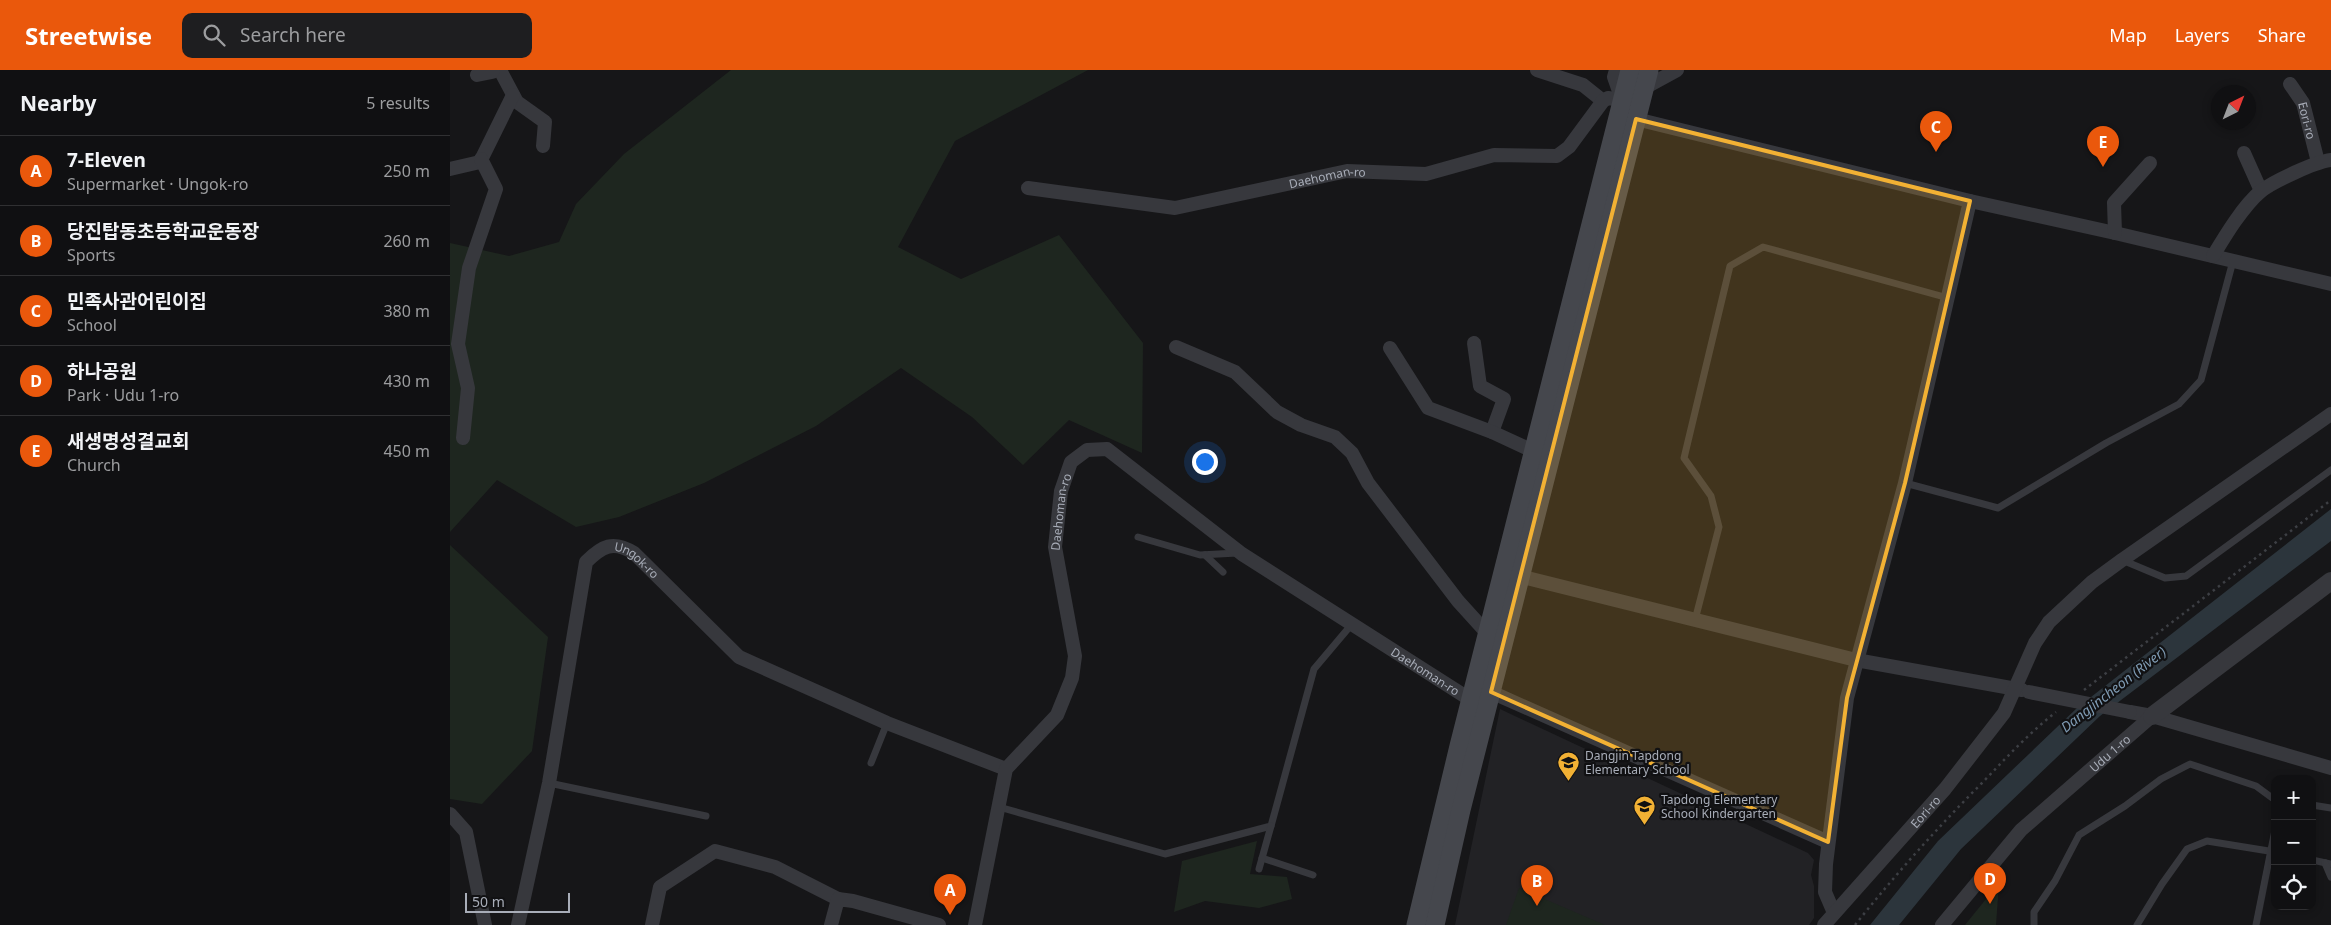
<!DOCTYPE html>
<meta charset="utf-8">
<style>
:root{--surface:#101012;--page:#1e1e20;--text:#f1f3f6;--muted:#9c9d9f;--line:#303032;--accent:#ea580c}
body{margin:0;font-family:"Noto Sans","Noto Sans KR",sans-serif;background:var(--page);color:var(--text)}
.controls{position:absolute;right:15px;bottom:15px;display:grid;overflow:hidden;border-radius:10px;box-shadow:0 2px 8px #0003}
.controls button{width:45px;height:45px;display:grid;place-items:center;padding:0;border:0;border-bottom:1px solid var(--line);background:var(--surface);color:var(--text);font:25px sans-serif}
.compass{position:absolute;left:1761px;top:15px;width:45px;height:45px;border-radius:50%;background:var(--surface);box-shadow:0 2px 8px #0003;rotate:42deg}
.scale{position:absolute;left:15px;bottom:12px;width:105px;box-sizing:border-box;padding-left:5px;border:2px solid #a8adb8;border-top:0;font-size:14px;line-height:18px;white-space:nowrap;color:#a8adb8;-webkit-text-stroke:4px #111113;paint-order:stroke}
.you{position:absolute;left:754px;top:391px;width:18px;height:18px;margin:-12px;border:4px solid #fff;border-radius:50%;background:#1a73e8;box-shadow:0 0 0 8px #1a73e833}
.badge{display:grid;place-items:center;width:32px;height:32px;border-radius:50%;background:var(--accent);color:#fff;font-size:16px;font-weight:700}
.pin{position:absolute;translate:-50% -41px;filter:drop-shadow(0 1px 2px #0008)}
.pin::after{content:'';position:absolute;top:26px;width:18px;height:15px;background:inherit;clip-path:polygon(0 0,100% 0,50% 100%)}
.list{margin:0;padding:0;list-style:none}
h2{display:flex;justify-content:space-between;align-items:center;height:65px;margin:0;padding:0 20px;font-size:21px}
h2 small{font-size:16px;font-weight:400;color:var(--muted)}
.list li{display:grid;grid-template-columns:32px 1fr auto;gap:15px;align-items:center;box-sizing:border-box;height:70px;padding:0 20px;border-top:1px solid var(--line)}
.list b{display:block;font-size:19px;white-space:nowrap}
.list p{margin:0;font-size:16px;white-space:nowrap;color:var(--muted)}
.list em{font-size:16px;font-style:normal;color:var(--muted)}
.icon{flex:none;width:28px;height:28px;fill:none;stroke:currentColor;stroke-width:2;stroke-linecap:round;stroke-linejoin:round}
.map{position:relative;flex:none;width:1881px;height:855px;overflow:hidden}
header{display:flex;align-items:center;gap:30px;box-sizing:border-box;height:70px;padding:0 25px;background:var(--accent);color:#fff}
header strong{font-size:24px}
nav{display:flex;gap:28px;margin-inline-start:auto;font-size:18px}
.search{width:350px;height:45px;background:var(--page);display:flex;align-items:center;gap:12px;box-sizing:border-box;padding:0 18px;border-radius:10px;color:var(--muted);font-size:19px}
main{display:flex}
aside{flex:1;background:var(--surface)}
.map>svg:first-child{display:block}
.built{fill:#222225}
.green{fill:#1e261f}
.water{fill:#2c353c}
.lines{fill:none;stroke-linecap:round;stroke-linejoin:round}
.path{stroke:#3d3f44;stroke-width:2.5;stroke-dasharray:2.5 4;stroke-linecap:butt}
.service{stroke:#37383d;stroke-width:7}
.minor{stroke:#37383d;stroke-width:14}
.tertiary{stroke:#37383d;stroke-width:18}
.secondary{stroke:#45474d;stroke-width:19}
.minor-bridge{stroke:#37383d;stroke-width:14}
.marked{fill:#f2b134;fill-opacity:0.2;stroke:#f2b134;stroke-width:4;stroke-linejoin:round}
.labels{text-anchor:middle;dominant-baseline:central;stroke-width:4.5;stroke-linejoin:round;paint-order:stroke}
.street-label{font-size:12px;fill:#a8adb8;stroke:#111113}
.poi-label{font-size:12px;fill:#a8adb8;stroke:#111113;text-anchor:start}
.water-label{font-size:14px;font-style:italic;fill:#7f9bb3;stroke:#111113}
</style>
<header>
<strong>Streetwise</strong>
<div class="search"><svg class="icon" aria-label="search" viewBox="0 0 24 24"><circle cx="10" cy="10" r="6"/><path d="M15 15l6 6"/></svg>Search here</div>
<nav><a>Map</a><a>Layers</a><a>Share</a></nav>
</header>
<main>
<aside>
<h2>Nearby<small>5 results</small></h2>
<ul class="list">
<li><span class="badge">A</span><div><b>7-Eleven</b><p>Supermarket · Ungok-ro</p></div><em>250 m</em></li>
<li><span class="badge">B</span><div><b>당진탑동초등학교운동장</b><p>Sports</p></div><em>260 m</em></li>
<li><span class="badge">C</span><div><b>민족사관어린이집</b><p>School</p></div><em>380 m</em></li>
<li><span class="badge">D</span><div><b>하나공원</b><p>Park · Udu 1-ro</p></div><em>430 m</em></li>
<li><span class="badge">E</span><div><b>새생명성결교회</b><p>Church</p></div><em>450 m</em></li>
</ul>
</aside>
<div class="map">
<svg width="1881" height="855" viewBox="0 0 1881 855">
<rect width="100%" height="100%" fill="#161618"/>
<polygon class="built" points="1050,639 1358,783 1364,790 1361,805 1364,816 1364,848 1359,855 1005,855"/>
<g class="green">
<polygon points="281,0 638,0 505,71 448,177 511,209 609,165 693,273 692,383 619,350 573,395 522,347 451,298 366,356 254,413 169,447 126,457 47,410 0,462 0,173 59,186 109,172 126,134 174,84"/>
<polygon points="0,475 98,567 82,681 32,734 0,729"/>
<polygon points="807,771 800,804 837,807 842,829 809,838 755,831 724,842 732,791"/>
<polygon points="1549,813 1546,855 1515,855"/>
<polygon points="1069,818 1155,855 1056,855"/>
</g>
<polygon class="water" points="1881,439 1881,471 1650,646 1511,779 1449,855 1420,855 1488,771 1627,638"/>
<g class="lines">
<g class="path">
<polyline points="1634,620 1881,430"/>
<path d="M1405,855C1445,805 1487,758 1532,713C1556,688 1579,663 1606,642"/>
</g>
<g class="service">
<polyline points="1455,413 1548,438 1656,373 1729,334 1751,310 1783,191"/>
<polyline points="688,467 750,485 787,483"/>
<polyline points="755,485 773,502"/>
<polyline points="1672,490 1715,508 1736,506 1881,400"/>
<polyline points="1245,550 1269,457 1261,426 1234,388 1280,196 1313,177 1498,228"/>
<polyline points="421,693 437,653"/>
<polyline points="99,713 256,746"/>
<polyline points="1862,735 1881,738"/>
<polyline points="549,737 715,784 821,756 864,599 902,554"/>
<polyline points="812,788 863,805"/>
<polyline points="1862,790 1881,794"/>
<polyline points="1875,793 1881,807"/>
<polyline points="809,799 821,756"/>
<polyline points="1584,855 1584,842 1605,811 1629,765 1675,736 1711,709 1740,694 1806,716 1825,730"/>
<polyline points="1687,855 1712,814 1737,779 1757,771 1825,782"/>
<polyline points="1806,855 1825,760"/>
</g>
<g class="minor">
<polyline points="50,0 67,32 95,52 93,76"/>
<polyline points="1087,0 1133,15 1153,31"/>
<polyline points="1166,0 1164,7 1172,30"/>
<polyline points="27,5 42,2 43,0"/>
<path id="s1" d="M1840,14L1853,33L1868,92"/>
<polyline points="1186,49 1520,131 1665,163 1881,214"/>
<polyline points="1794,83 1811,121"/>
<polyline points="0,99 30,92 63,25"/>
<path id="s2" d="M578,118L725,138L897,101L976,104L1044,85L1107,86L1119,77L1153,31L1158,28L1172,30L1227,0"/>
<polyline points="1665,163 1664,133 1700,93"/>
<path d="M1763,186C1775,166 1793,136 1811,121C1824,111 1865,92 1881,90"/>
<polyline points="1024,273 1030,316 1054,329 1042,362"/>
<polyline points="726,277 785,302 827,342 851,355 885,367 902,383 918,413 1008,531 1037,563"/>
<polyline points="940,278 978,338 1042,362 1083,381"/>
<polyline points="13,368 18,318 8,274 19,198 46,119 31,89"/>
<polyline points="1061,504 1406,590 1572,620"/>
<polyline points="1041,622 1378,772"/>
<polyline points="1680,642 1702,646 1881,698"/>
<polyline points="0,744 16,762 35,855"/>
<polyline points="1384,843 1375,822 1376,794 1397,628 1455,413 1520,131"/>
<path id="s3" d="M68,855L99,713L136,492C152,476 163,470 184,483L289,587L437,653L556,699"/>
<polyline points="202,855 210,817 265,781 325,797 388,829"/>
<polyline points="381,855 388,829 403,831 489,855"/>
<path id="s4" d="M525,855L556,699L607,645L622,608L625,586L605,477L611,421L621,392L637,380L657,379L792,484L1021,630"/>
<path id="s5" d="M1374,855L1495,719L1554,643L1585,573L1599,552L1642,512L1672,490L1881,344"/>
<path id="s6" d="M1492,855L1571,760L1702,646"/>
</g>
<polyline class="tertiary" points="1702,646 1881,511"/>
<g class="secondary">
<polyline points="966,855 1009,676 1180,0"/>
<polyline points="985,855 1011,740 1199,0"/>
</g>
<polyline class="minor-bridge" points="1579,622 1680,642"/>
</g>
<path class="marked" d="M1186,49L1520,131L1455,413L1397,628L1378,772L1041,622Z"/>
<defs>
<symbol id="school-pin" viewBox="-11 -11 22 30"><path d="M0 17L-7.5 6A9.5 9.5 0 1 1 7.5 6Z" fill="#f2b134" stroke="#111113"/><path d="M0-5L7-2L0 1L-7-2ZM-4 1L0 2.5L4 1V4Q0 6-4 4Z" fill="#111"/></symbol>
</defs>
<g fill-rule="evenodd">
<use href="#school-pin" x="1106" y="680" width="25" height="34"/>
<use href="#school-pin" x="1182" y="724" width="25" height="34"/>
</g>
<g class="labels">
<g class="street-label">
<text stroke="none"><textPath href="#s1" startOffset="41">Eori-ro</textPath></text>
<text stroke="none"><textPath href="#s2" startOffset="304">Daehoman-ro</textPath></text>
<text stroke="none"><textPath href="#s4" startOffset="442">Daehoman-ro</textPath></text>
<text stroke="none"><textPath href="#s3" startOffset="430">Ungok-ro</textPath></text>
<text stroke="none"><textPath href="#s4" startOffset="922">Daehoman-ro</textPath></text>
<text stroke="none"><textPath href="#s6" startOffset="241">Udu 1-ro</textPath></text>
<text stroke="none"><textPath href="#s5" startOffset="152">Eori-ro</textPath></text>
</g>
<g class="poi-label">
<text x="1135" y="685">Dangjin Tapdong<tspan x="1135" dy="14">Elementary School</tspan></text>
<text x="1211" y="729">Tapdong Elementary<tspan x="1211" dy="14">School Kindergarten</tspan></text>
</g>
<g class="water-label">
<text transform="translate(1663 619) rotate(-38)">Dangjincheon (River)</text>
</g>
</g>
</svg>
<div class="controls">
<button>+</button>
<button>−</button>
<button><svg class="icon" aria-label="locate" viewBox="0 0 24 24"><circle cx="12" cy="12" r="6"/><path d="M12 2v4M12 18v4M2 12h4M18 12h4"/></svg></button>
</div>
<svg class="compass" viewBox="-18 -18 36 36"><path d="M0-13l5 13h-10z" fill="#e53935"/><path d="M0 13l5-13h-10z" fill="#9c9d9f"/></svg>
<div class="scale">50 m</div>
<div class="you"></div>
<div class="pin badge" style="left:500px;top:845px">A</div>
<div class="pin badge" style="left:1087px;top:836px">B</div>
<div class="pin badge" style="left:1486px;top:82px">C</div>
<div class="pin badge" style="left:1540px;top:834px">D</div>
<div class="pin badge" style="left:1653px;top:97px">E</div>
</div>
</main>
